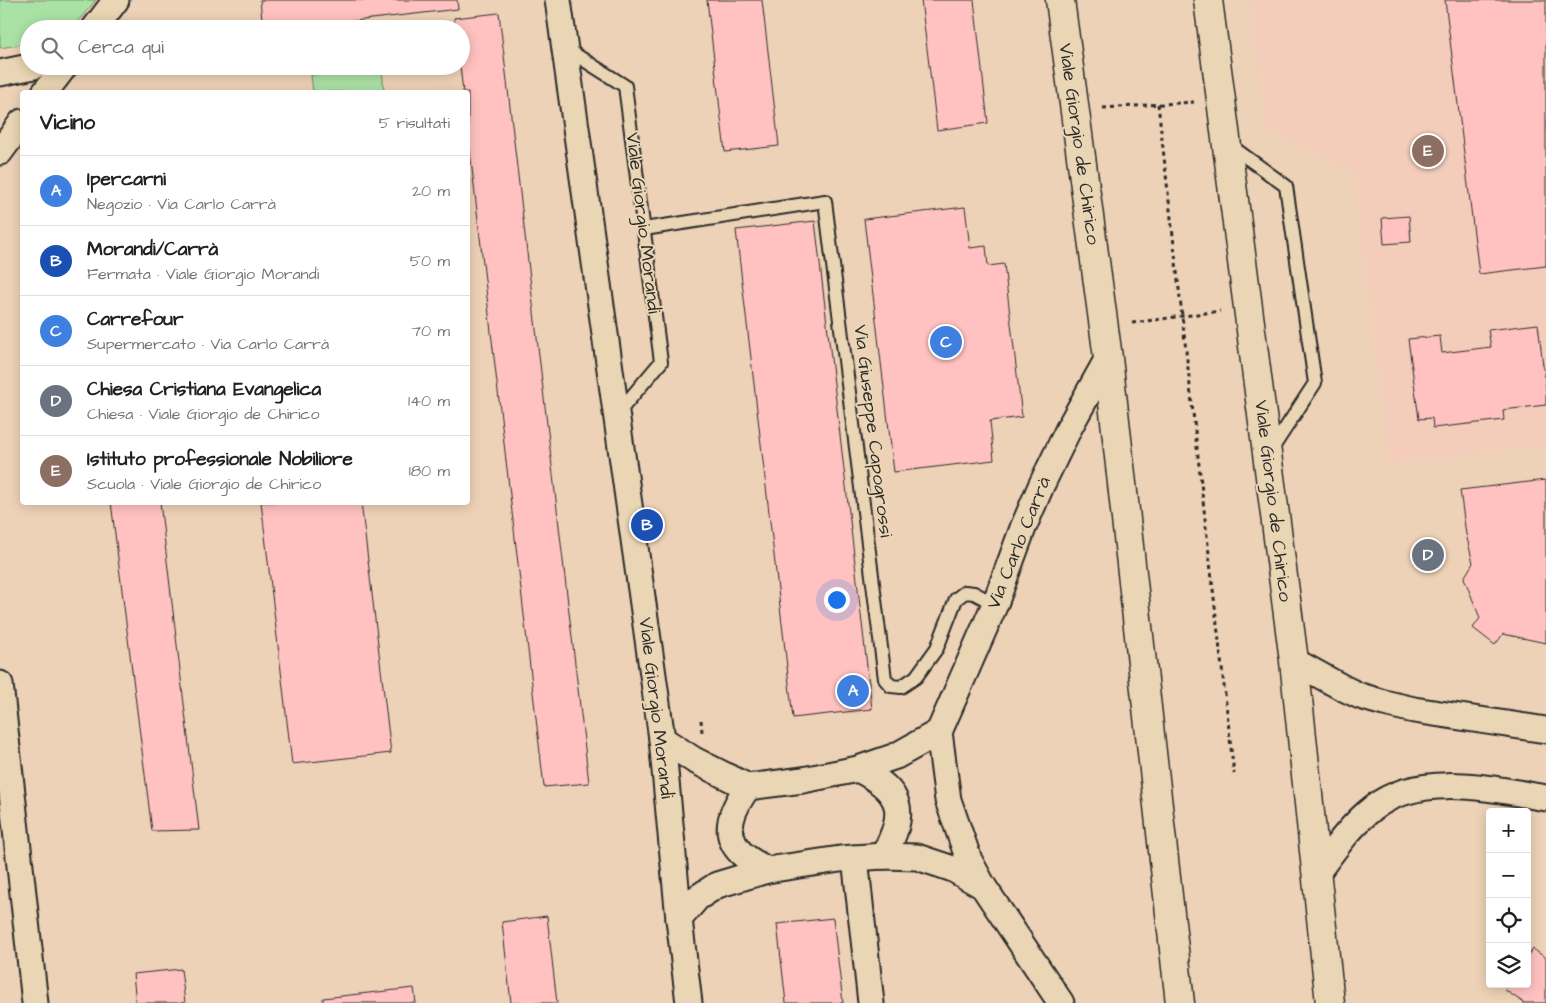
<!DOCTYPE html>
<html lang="it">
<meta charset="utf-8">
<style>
:root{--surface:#fff;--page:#f6f6f6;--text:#202124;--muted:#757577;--line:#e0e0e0;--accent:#1a73e8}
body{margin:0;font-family:"Architects Daughter",sans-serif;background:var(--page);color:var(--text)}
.controls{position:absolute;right:15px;bottom:15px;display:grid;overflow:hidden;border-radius:5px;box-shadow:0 2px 12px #0003}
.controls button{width:45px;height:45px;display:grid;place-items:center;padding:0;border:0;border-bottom:1px solid var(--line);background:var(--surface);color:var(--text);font:25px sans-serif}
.you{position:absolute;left:836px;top:599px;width:18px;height:18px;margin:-12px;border:4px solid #fff;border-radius:50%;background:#1a73e8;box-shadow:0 0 0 8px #1a73e833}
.badge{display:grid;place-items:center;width:32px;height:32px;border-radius:50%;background:var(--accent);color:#fff;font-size:16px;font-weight:700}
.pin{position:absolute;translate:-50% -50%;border:2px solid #fff;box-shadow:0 1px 5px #0006}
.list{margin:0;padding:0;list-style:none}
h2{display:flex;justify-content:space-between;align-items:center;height:65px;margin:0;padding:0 20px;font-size:21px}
h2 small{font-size:16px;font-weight:400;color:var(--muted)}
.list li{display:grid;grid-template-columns:32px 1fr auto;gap:15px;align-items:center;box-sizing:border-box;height:70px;padding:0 20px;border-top:1px solid var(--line)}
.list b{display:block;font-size:19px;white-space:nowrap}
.list p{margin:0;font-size:16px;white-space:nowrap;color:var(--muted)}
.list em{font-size:16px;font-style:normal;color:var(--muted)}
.icon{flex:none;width:28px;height:28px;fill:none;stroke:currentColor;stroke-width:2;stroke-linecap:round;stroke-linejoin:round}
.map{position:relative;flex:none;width:1546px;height:1003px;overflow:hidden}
.search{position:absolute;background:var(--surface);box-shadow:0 2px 12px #0003;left:20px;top:20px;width:450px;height:55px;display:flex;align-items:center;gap:12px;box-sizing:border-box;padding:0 18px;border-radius:28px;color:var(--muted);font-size:19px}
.panel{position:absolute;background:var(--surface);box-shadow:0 2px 12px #0003;left:20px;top:90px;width:450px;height:415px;border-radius:5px}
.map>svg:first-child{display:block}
.built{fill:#f3cdba}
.green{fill:#aae2a5;stroke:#6a8668}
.building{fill:#ffc2c1;stroke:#2b2b2b}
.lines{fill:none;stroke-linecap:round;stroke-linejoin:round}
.lane-casing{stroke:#2b2b2b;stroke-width:16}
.street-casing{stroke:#2b2b2b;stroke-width:29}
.secondary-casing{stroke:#2b2b2b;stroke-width:31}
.path{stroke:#2b2b2b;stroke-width:3;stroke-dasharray:4 4;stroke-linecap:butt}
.lane{stroke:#ead6b4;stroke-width:12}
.street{stroke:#ead6b4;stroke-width:25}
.secondary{stroke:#ead6b4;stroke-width:28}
.labels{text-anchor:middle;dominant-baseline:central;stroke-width:4;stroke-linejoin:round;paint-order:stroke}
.street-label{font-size:19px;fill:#2b2b2b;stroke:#ead6b4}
</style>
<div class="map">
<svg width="1546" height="1003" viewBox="0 0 1546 1003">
<rect width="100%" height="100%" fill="#eed2b7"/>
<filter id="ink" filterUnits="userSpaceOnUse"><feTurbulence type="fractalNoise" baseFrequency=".02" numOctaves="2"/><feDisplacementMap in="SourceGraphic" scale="10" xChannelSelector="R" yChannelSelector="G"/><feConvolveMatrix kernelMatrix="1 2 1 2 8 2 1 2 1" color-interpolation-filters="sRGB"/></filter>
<g filter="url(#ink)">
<polygon class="built" points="1249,0 1546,0 1546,447 1388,464 1353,172 1267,130"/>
<g class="green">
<polygon points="0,0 96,0 78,21 64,29 29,29 29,43 0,48"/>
<polygon points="382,69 384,92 313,92 311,75"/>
</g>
<g class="building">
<polygon points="260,0 457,0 458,9 285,29 263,29"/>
<polygon points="707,0 762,0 779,146 725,152"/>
<polygon points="921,0 974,0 988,123 937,130"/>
<polygon points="1445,0 1546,0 1546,266 1479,274"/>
<polygon points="499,13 589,783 544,787 468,134 468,92 463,92 460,66 461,66 461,29 455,29 454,18"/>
<polygon points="965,207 970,248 986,246 988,266 1004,264 1022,417 990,421 994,460 894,472 864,219"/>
<polygon points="1409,216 1411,242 1384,244 1382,218"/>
<polygon points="815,221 872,709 793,718 736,230"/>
<polygon points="1538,324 1546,390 1546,405 1503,410 1504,420 1433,428 1432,418 1419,419 1408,339 1440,336 1442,353 1491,347 1488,330"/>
<polygon points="1546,480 1546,643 1503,634 1495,645 1473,628 1480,618 1464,578 1473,563 1466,534 1460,490"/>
<polygon points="111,502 160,502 199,830 152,831"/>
<polygon points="261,502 361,502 391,753 292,764"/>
<polygon points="547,916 557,1003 511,1003 502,922"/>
<polygon points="833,918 843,1003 786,1003 777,924"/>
<polygon points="1533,949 1546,958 1546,1003 1524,1003 1505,990 1509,984 1527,984 1527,958"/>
<polygon points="181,969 185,1003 136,1003 133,974"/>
<polygon points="414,988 416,1003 323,1003 323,998"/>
</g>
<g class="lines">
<defs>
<g id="lane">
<polyline points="565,48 625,86 661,362 617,414"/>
<polyline points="1228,144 1286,186 1315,383 1270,452"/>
<polyline points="644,229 825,201 885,679 891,686 901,687 916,677 937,648 956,599 965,592 974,593 995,604"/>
</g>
<g id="street">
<polyline points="558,0 662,739 679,919 689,1003"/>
<polyline points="94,29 116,0"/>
<polyline points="0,73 34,66"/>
<polyline points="45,92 65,66"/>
<polyline points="0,152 22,122"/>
<polyline points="1294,661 1343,688 1360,696 1384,703 1414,710 1546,730"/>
<polyline points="0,684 35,1003"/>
<polyline points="662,739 694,760 748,787 803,780 858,769 896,756 939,732"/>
<path d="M858,769C904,792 907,813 883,856"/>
<path d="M748,787C734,806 720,832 741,853C748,860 759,865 767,870"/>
<polyline points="855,858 871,1003"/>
<path d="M1316,874C1333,851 1350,826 1373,808C1419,771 1493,789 1546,798"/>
<polyline points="679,919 697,898 717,885 767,870 840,859 883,856 917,857 953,869 983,886"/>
<polyline points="1061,1003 983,886 969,860 948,800 939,732 995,604 1023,528 1041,486 1070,426 1108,358"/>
</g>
<g id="secondary">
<polyline points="1060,0 1108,358 1180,1003"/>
<polyline points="1208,0 1294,661 1330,1003"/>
</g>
</defs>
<use href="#lane" class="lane-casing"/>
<use href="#street" class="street-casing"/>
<use href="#secondary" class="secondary-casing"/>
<g class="path">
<polyline points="1158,104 1234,774"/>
<polyline points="1103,108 1194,102"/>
<polyline points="1132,323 1220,311"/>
<polyline points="701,720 702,732"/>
</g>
<use href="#lane" class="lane"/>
<use href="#street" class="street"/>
<use href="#secondary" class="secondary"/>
</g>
</g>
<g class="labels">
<g class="street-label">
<text transform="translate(1079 144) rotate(82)">Viale Giorgio de Chirico</text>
<text transform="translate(643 223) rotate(83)">Viale Giorgio Morandi</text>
<text transform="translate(873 431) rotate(83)">Via Giuseppe Capogrossi</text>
<text transform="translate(1273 501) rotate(83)">Viale Giorgio de Chirico</text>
<text transform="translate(1019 543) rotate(-68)">Via Carlo Carrà</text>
<text transform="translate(656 708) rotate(83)">Viale Giorgio Morandi</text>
</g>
</g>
</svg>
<div class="controls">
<button>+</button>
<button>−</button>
<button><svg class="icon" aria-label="locate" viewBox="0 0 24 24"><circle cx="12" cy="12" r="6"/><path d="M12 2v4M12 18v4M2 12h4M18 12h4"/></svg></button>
<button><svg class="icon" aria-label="layers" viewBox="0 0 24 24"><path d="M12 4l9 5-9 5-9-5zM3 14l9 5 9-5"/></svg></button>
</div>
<div class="you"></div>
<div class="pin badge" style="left:853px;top:691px;background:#3f7fe0">A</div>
<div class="pin badge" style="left:647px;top:525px;background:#1a4fb4">B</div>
<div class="pin badge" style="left:946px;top:342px;background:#3f7fe0">C</div>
<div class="pin badge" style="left:1428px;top:555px;background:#6b7280">D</div>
<div class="pin badge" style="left:1428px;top:151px;background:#8d6e63">E</div>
<div class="search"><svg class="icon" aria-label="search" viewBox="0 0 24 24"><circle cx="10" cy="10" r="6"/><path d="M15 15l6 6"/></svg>Cerca qui</div>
<section class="panel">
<h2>Vicino<small>5 risultati</small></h2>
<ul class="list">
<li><span class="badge" style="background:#3f7fe0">A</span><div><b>Ipercarni</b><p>Negozio · Via Carlo Carrà</p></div><em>20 m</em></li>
<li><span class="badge" style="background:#1a4fb4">B</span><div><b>Morandi/Carrà</b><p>Fermata · Viale Giorgio Morandi</p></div><em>50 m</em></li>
<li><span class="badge" style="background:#3f7fe0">C</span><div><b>Carrefour</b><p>Supermercato · Via Carlo Carrà</p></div><em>70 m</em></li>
<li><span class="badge" style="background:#6b7280">D</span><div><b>Chiesa Cristiana Evangelica</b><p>Chiesa · Viale Giorgio de Chirico</p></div><em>140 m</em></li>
<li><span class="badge" style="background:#8d6e63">E</span><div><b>Istituto professionale Nobiliore</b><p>Scuola · Viale Giorgio de Chirico</p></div><em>180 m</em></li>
</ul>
</section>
</div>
